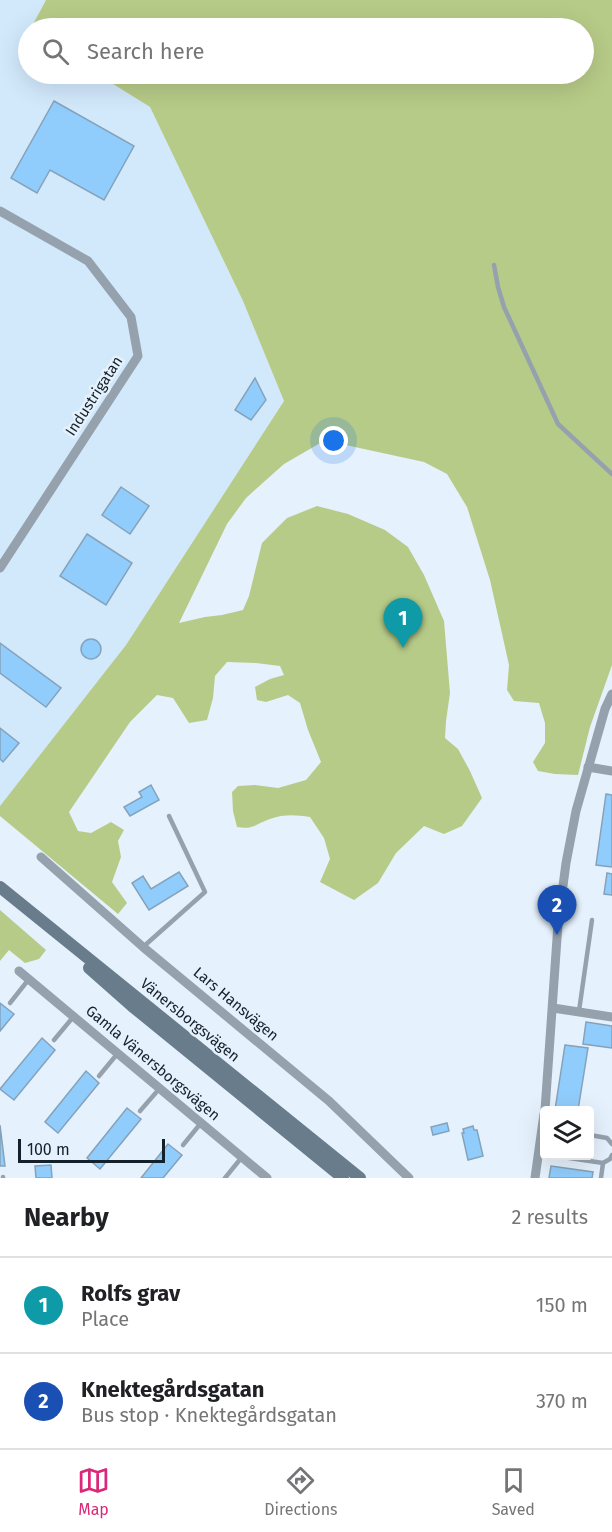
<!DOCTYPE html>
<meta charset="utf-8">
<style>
:root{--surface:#fff;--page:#f6f6f6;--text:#202124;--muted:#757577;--line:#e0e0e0;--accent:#db2777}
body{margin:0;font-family:"Fira Sans",sans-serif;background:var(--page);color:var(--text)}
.controls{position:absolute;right:18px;bottom:18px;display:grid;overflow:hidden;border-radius:6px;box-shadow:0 6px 24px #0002}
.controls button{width:54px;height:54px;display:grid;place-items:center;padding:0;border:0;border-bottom:2px solid var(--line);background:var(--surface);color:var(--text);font:30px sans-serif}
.scale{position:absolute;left:18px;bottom:15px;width:147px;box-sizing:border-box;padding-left:6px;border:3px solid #15212a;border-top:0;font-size:16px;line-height:21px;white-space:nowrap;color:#15212a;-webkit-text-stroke:4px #e5f1fc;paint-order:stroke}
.you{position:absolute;left:334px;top:441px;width:21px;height:21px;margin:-15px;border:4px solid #fff;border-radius:50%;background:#1a73e8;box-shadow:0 0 0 9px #1a73e833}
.badge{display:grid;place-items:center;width:39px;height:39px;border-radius:50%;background:var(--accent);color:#fff;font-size:20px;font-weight:700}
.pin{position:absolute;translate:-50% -50px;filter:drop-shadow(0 2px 3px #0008)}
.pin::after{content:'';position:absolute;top:32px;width:21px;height:18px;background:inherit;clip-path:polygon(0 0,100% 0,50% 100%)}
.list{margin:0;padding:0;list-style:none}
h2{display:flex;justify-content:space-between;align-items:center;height:78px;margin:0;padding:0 24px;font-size:26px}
h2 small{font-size:20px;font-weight:400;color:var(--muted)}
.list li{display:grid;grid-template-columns:39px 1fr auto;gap:18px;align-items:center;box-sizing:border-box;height:96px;padding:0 24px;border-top:2px solid var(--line)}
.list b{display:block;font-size:22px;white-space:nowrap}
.list p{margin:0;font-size:20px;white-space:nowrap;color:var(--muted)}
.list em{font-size:20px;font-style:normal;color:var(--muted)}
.icon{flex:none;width:33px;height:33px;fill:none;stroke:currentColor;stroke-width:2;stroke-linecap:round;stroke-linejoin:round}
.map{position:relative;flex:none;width:612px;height:1178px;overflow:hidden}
.search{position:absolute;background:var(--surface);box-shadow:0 6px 24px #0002;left:18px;right:18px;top:18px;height:66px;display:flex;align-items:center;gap:15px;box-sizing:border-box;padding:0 21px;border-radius:33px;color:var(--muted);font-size:22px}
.sheet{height:270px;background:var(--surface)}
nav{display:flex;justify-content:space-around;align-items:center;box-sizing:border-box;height:84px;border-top:2px solid var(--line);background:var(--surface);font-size:16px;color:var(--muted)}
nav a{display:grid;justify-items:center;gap:3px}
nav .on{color:var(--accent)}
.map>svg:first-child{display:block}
.built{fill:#d2e9fc}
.green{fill:#b7cb88}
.building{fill:#91cdfc;stroke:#85a2bb;stroke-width:1.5}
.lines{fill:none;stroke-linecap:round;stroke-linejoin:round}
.lane{stroke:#95a2ad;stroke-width:4.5}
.street{stroke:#95a2ad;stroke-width:9}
.secondary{stroke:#697c8c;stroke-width:12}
.labels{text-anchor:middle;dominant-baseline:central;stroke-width:5;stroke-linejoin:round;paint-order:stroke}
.street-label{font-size:15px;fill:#15212a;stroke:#e5f1fc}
</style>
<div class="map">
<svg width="612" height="1178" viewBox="0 0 612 1178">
<rect width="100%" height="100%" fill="#e5f1fc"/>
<polygon class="built" points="0,0 46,0 31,28 28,28 28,74 97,74 150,107 243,301 284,401 126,645 0,806"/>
<g class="green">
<path d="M46,0H612V665L590,727L578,775L555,774L538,771L533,762L545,743V723L539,703L514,701L507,690L509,665L490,580L467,507L447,474L424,462L341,444L322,442L284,464L246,498L227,524L179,623L205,617L222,615L243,610L249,596L262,543L287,518L317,506L348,514L385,530L408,547L424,575L444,621L450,693L446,721L445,738L458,749L470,771L482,798L462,826L444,834L424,826L396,853L378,883L354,900L320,882L330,859L324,838L310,817C296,815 284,814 270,819C255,824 254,830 237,827L233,811L232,792L238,786L255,785L278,788L306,780L321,762L308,730L300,703L288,695L266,702L257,700L255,687L270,679L284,675L280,666L256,663L227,662L215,676L213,698L207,720L189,723L173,698L157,695L130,722L69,812L78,831L91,833L111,822L124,830L118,841L121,857L112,882L127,903L118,914L0,816V806L126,645L284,401L243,301L150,107L97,74H584V28H31Z"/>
<polygon points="0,910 46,950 39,959 25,963 9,950 0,961"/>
</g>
<g class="building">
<polygon points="54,101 134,146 104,200 50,170 37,193 11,178"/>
<polygon points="255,378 266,400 251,420 235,410"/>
<polygon points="121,487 149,506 130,534 102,515"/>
<polygon points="87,534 132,563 106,605 60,576"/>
<circle cx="91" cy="649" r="10"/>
<polygon points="0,643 61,688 46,707 0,673"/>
<polygon points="0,728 19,743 3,762 0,759"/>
<polygon points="151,785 159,800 130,816 124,807 142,797 139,792"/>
<polygon points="606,794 612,795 612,867 596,865"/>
<polygon points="179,872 188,886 149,910 132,883 143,876 151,889"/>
<polygon points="607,873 612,874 612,895 604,894"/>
<polygon points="0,1003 14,1014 0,1031"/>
<polygon points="586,1022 612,1026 612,1048 583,1044"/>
<polygon points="42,1038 55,1050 14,1100 0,1089"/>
<polygon points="565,1045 588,1048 578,1110 555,1110"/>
<polygon points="86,1071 99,1083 58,1133 45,1122"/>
<polygon points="127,1108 141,1119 100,1169 87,1158"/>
<polygon points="447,1123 449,1131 433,1135 431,1127"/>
<polygon points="0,1125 5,1166 0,1166"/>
<polygon points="473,1126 474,1130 477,1130 483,1156 468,1160 462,1133 464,1133 463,1129"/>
<polygon points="168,1144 182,1155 163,1178 141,1178"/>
<polygon points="51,1165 52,1178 36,1178 35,1166"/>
<polygon points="551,1166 593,1172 592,1178 549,1178"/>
</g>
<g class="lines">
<g class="lane">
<polyline points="494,265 498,287 504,307 558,424 612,474"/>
<polyline points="143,947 205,892 169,816"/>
<polyline points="10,1003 29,979"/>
<polyline points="579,1011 592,920"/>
<polyline points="54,1040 74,1016"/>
<polyline points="99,1076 118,1053"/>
<polyline points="140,1111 160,1088"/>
<polyline points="590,1135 607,1138 612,1144"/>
<polyline points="183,1145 201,1123"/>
<polyline points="556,1156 603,1163 610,1159 612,1155"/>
<polyline points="3,1177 3,1178"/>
<polyline points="225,1178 242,1157"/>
<polyline points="601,1178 603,1163"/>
</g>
<g class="street">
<polyline points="0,211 88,261 131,317 138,356 0,568"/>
<polyline points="588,767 612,771"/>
<polyline points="41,857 143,947 329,1101 409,1178"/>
<polyline points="19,971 267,1178"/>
<polyline points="553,1008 612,1017"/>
<polyline points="545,1110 558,924 566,863 576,811 605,709 612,694"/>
<polyline points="535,1178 544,1114"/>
</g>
<g class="secondary">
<polyline points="0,887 360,1178"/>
<polyline points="89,968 132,1006 343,1178"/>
</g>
</g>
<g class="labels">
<g class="street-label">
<text transform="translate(94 396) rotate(-57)">Industrigatan</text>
<text transform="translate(236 1004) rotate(40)">Lars Hansvägen</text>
<text transform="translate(190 1020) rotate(39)">Vänersborgsvägen</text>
<text transform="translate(153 1063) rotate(40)">Gamla Vänersborgsvägen</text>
</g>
</g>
</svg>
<div class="controls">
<button><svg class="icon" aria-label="layers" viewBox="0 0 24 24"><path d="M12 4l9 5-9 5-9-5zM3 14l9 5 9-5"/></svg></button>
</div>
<div class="scale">100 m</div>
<div class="you"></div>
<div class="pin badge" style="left:403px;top:648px;background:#0f9aa8">1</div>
<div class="pin badge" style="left:557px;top:935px;background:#1a4fb4">2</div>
<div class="search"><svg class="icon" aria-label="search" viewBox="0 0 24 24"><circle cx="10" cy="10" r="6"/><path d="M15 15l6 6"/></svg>Search here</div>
</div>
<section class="sheet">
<h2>Nearby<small>2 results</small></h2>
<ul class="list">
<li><span class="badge" style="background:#0f9aa8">1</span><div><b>Rolfs grav</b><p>Place</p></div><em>150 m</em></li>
<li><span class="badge" style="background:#1a4fb4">2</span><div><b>Knektegårdsgatan</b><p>Bus stop · Knektegårdsgatan</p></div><em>370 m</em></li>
</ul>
</section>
<nav>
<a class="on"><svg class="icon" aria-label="map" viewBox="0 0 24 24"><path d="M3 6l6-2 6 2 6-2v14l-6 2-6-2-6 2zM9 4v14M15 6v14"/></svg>Map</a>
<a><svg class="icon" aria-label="directions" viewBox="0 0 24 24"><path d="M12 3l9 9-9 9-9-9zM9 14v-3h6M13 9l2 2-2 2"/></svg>Directions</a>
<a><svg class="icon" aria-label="saved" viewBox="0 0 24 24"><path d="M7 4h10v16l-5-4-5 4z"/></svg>Saved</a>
</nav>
